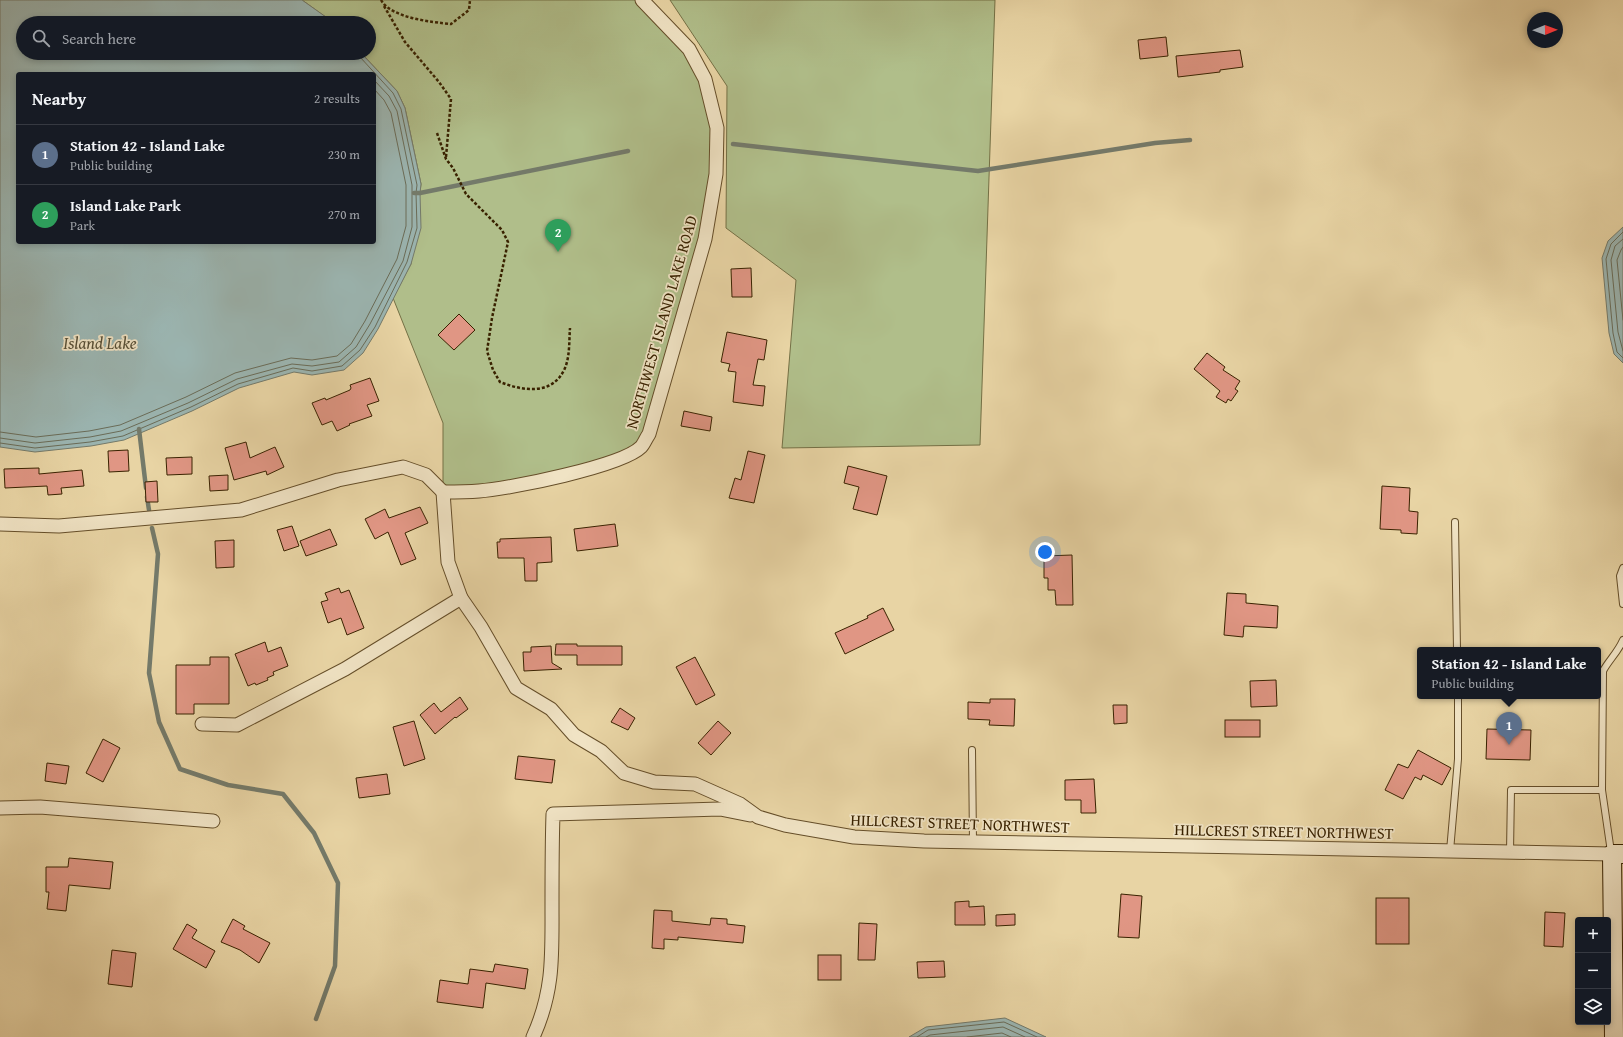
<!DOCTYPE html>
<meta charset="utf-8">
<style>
:root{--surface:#171b24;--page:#20242c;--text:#f1f3f6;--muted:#9ea1a6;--line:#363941;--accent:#c59692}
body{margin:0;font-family:"Gentium Book Plus",serif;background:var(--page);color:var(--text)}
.controls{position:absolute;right:12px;bottom:12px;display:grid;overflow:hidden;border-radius:4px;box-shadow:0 2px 6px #0003}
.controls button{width:36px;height:36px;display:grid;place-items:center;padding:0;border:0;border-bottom:1px solid var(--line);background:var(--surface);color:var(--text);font:20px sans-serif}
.compass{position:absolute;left:1527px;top:12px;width:36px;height:36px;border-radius:50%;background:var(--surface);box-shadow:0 2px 6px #0003;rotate:89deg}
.you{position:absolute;left:1045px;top:552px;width:14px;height:14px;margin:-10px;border:3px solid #fff;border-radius:50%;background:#1a73e8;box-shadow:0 0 0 6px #1a73e833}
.badge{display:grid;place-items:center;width:26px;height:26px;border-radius:50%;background:var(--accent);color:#fff;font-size:13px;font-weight:700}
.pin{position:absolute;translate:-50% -33px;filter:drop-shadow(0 1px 2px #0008)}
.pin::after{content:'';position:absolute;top:21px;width:14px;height:12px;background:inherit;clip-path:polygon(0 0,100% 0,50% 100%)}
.popup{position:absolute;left:1417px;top:647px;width:184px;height:52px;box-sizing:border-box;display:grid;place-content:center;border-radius:4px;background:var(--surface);filter:drop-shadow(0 1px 3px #0005);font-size:13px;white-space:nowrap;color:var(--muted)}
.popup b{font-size:15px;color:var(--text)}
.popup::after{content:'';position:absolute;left:50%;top:100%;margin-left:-8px;border:8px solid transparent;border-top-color:var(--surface)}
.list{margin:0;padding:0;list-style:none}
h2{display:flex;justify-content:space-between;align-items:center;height:52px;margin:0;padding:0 16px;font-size:17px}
h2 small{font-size:13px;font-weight:400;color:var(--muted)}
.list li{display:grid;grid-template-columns:26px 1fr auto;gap:12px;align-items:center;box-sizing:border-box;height:60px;padding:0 16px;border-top:1px solid var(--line)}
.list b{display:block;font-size:15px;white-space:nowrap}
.list p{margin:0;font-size:13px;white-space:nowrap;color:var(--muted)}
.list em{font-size:13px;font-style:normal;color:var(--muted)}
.icon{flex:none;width:22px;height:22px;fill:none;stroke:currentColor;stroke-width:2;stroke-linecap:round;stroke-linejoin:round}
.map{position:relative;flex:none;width:1623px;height:1037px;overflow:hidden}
.search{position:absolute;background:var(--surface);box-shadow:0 2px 6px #0003;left:16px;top:16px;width:360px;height:44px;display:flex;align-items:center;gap:10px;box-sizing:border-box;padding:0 14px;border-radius:22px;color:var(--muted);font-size:15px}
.panel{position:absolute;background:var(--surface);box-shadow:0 2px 6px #0003;left:16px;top:72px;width:360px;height:172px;border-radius:4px}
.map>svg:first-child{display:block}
.green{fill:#b0be8a;stroke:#747045}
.water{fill:#9bb5b1;stroke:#747a6a;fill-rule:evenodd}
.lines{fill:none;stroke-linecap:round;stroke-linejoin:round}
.shore{stroke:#6a6c58;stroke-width:1}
.stream{stroke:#747a6a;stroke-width:4.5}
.building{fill:#e09684;stroke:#392200}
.service-casing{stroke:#654e29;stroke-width:8}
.minor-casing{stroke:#654e29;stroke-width:15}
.secondary-casing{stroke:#392200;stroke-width:20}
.path{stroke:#392200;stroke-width:2.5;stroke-dasharray:3 2;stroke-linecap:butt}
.service{stroke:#f0e3c4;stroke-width:6}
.minor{stroke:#f0e3c4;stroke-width:13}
.secondary{stroke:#f0e3c4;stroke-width:18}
.labels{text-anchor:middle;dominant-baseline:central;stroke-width:3.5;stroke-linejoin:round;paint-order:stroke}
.street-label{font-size:16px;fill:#392200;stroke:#f0e3c4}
.water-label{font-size:17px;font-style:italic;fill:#564e35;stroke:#f0e3c4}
</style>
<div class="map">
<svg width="1623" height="1037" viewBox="0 0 1623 1037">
<rect width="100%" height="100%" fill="#e8d4a4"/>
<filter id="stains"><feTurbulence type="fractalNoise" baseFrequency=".005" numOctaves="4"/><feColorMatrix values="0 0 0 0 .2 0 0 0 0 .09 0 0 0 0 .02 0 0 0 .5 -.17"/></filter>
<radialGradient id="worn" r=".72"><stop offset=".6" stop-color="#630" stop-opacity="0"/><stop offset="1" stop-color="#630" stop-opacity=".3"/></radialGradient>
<g class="green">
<polygon points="302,0 642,0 689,49 717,128 705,239 641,447 597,467 443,492 443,423 393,298 411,264 421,184 405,108 397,91 361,53 369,53 369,23 334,23"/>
<polygon points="670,0 995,0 980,445 782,448 796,280 726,228 727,86"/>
</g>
<g class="water">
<path d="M0,0H302L333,22L23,23V53H361L397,91L405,108L421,184L420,193L421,228L411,264L378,329L363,353L344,370L312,375L294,372L239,388L192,411L124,440L91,446L35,452L0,447ZM18,74H374V242H18Z"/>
<polygon points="1623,227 1623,363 1614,354 1609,333 1602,258 1608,241"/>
<polygon points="1005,1018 1046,1037 909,1037 926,1027"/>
</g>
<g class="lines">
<g class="shore">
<polyline points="1623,232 1611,244 1606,259 1613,333 1617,352 1623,358"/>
<polyline points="1623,239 1615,246 1611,260 1618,332 1623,351"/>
<polyline points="1623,247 1621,250 1617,260 1623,320"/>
<polyline points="0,432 36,437 89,431 120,425 186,397 235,373 291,358 312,360 337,356 351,344 365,321 397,259 406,226 406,185 391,113 384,100 374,89"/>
<polyline points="0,438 35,443 90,437 121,431 188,403 237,379 292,364 312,366 339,362 356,347 370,324 403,261 412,227 412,185 397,111 389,96 374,80"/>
<polyline points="0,443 35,448 90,442 123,436 191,407 238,384 293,368 312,371 342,366 360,350 375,327 407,262 417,228 416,193 417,185 401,109 393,93 360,57 359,53"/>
<polyline points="917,1037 928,1030 1004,1022 1037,1037"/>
<polyline points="926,1037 930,1035 1003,1027 1025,1037"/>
<polyline points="967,1037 1002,1033 1011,1037"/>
</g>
<g class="stream">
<polyline points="733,144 978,171 1155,143 1190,140"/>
<polyline points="414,193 420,193 628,151"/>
<polyline points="139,429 146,488"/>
<polyline points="147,497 149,510"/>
<polyline points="152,528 158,554 149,673 159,722 180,769 228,785 283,794 314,833 338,883 335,966 316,1019"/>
</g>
</g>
<g class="building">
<polygon points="1166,37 1168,56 1140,59 1138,40"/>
<polygon points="1240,50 1243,67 1220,70 1220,72 1178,77 1176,56"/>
<polygon points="751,268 752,297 732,297 731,269"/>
<polygon points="459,314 475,330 454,350 438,335"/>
<polygon points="727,332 767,340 764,360 758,359 753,385 765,386 763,406 733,402 736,372 728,371 730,364 721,362"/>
<polygon points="1207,353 1225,367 1223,370 1240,381 1235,389 1238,391 1231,401 1228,399 1226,403 1216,397 1220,391 1194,369"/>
<polygon points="370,378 379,401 367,405 372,416 349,424 350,425 337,431 332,421 322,425 312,403 325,398 326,400 350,390 351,388 350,385"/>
<polygon points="684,411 712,417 710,431 681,426"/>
<polygon points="246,442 250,458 275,447 284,467 267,475 266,471 234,480 225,448"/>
<polygon points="128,450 129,471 109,472 108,451"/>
<polygon points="748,451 765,455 754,503 729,498 735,478 741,480"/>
<polygon points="192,457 192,474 167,475 166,458"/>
<polygon points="848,466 887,476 877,515 853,509 859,487 844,483"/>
<polygon points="39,468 39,474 82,470 84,486 61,488 62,494 48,495 47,486 5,488 4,469"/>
<polygon points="228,475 228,490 210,491 209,476"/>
<polygon points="157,481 158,502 146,502 145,482"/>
<polygon points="1382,486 1410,488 1409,511 1418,512 1417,534 1401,533 1401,530 1380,529"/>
<polygon points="420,507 428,523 405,533 416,559 401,565 388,532 375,539 365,519 385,509 389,518"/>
<polygon points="615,524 618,546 577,551 574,529"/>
<polygon points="292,526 299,546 284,551 277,530"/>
<polygon points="330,529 337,545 306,556 300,541"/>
<polygon points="551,537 552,562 537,563 537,581 525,581 524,558 498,558 497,542 500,542 500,539"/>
<polygon points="234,540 234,567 216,568 215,541"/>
<polygon points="1072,555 1073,605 1056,605 1055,590 1048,590 1048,578 1044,578 1044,556"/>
<polygon points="339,588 341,593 349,590 364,628 347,635 341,618 328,623 321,602 328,600 325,593"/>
<polygon points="1227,593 1246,594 1246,603 1278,606 1277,628 1244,626 1243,637 1224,635"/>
<polygon points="883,608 894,630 845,654 835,633 868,618 867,616"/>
<polygon points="265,642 268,652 281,647 288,666 273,672 274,675 267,678 268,680 256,685 255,683 248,686 235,654"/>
<polygon points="556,644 577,644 577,646 622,646 622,665 577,665 577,655 555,655"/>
<polygon points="551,646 552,663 562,669 524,671 523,652 531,652 531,647"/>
<polygon points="210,657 229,657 229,704 194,704 194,714 176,714 176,665 210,665"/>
<polygon points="695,657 715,695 696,705 676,667"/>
<polygon points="1276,680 1277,706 1251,707 1250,681"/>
<polygon points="460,697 468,709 456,718 455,717 435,734 420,715 434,703 441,712"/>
<polygon points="990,699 1015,699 1014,726 989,725 990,720 968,719 968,702 990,703"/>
<polygon points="1113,705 1127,705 1127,723 1114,724"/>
<polygon points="620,708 635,718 628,730 611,722"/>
<rect x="1225" y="720" width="35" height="17"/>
<polygon points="414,721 425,759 404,766 393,727"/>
<polygon points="718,721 731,733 711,755 698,743"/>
<polygon points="1487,729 1531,730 1530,760 1486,759"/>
<polygon points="103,739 120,748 103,782 86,773"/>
<polygon points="1418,750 1451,768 1442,785 1423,775 1421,780 1415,777 1403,799 1385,790 1398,764 1408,768"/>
<polygon points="518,756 555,760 552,783 515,779"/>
<polygon points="47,763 69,766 66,784 45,781"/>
<polygon points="387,774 390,794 359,798 356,778"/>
<polygon points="1094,779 1096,813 1081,813 1081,800 1065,800 1065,780"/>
<polygon points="69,858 113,862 110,889 69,885 66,911 47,909 49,892 46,892 46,867 68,867"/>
<polygon points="1121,894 1142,896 1139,938 1118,937"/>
<rect x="1376" y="898" width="33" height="46"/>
<polygon points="969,901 969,907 984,906 985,925 955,925 955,902"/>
<polygon points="654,910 672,911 672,921 710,925 711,918 727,919 727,924 745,926 743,943 678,937 678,940 664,939 664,949 652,948"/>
<polygon points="1545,912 1565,913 1563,947 1544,946"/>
<polygon points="1015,914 1015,925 996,926 996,915"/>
<polygon points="233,919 245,926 243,929 270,943 259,963 240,950 221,942"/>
<polygon points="859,923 877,924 875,960 858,960"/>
<polygon points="187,924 197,930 192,938 215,951 206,968 173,949"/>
<polygon points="112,950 136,953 132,987 108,984"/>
<rect x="818" y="955" width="23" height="25"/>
<polygon points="944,961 945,977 918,978 917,962"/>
<polygon points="495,964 528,969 525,989 486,983 483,1008 437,1002 440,980 468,984 470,969 493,972"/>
</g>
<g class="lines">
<defs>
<g id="service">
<polyline points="1455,522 1457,650"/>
<polyline points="1623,568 1620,576 1623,604"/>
<polyline points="972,750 973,842"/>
<polyline points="1450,851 1458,759 1458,696"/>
<polyline points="1510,852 1511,790 1602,790"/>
<path d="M1611,852L1602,790L1603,671C1609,660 1618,652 1623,640"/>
</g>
<g id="minor">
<polyline points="443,492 448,562 461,598 481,627 516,688 551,709 574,735 601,751 624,773 654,782 695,784 740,804 758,817 785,825 854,837 924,841 1612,854"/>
<path d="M443,492C455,492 467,492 479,491C509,489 622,466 641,447C644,444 646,438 649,434L705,239L716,174L717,128L705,79L689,49L642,0"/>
<polyline points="0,524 59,526 241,510 338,480 403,467 426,475 443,492"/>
<polyline points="202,724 237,725 345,669 461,598"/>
<polyline points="0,808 40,807 213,821"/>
<path d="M533,1037C554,991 552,955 552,905C552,875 552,844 553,814L720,809L750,815"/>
</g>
<polyline id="secondary" points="1614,1037 1612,854 1623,854"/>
</defs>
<use href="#service" class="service-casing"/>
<use href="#minor" class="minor-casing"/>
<use href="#secondary" class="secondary-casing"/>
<g class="path">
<path d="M381,0C391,18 431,22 451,24L469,10L470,0"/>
<polyline points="384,6 405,42 439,82 451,99 446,157"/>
<path d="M437,133L446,159L453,168L466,194L502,230L508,242L492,318L487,351L493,370L500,382C523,391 553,396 565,368C570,356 569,341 570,328"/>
</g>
<use href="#service" class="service"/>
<use href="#minor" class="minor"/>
<use href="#secondary" class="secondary"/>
</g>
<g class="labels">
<g class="street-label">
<text transform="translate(661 322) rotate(-74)">NORTHWEST ISLAND LAKE ROAD</text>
<text transform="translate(960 823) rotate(2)">HILLCREST STREET NORTHWEST</text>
<text transform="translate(1284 831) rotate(1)">HILLCREST STREET NORTHWEST</text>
</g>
<g class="water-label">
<text x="100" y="342">Island Lake</text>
</g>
</g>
<rect width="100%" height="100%" filter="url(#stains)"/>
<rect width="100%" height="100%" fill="url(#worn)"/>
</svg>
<div class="controls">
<button>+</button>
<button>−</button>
<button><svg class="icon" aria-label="layers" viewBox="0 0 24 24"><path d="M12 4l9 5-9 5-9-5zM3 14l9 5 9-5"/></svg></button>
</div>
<svg class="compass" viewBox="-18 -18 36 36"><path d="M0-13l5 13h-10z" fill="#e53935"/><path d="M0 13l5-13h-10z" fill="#9ea1a6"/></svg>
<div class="you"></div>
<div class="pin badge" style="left:1509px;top:745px;background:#5c6f8a">1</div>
<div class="popup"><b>Station 42 - Island Lake</b>Public building</div>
<div class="pin badge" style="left:558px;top:252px;background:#2e9e5b">2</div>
<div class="search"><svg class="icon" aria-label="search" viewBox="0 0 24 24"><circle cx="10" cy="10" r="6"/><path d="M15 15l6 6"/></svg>Search here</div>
<section class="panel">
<h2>Nearby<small>2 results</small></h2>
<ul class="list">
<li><span class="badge" style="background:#5c6f8a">1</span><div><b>Station 42 - Island Lake</b><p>Public building</p></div><em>230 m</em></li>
<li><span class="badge" style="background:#2e9e5b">2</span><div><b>Island Lake Park</b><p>Park</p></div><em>270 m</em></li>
</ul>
</section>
</div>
